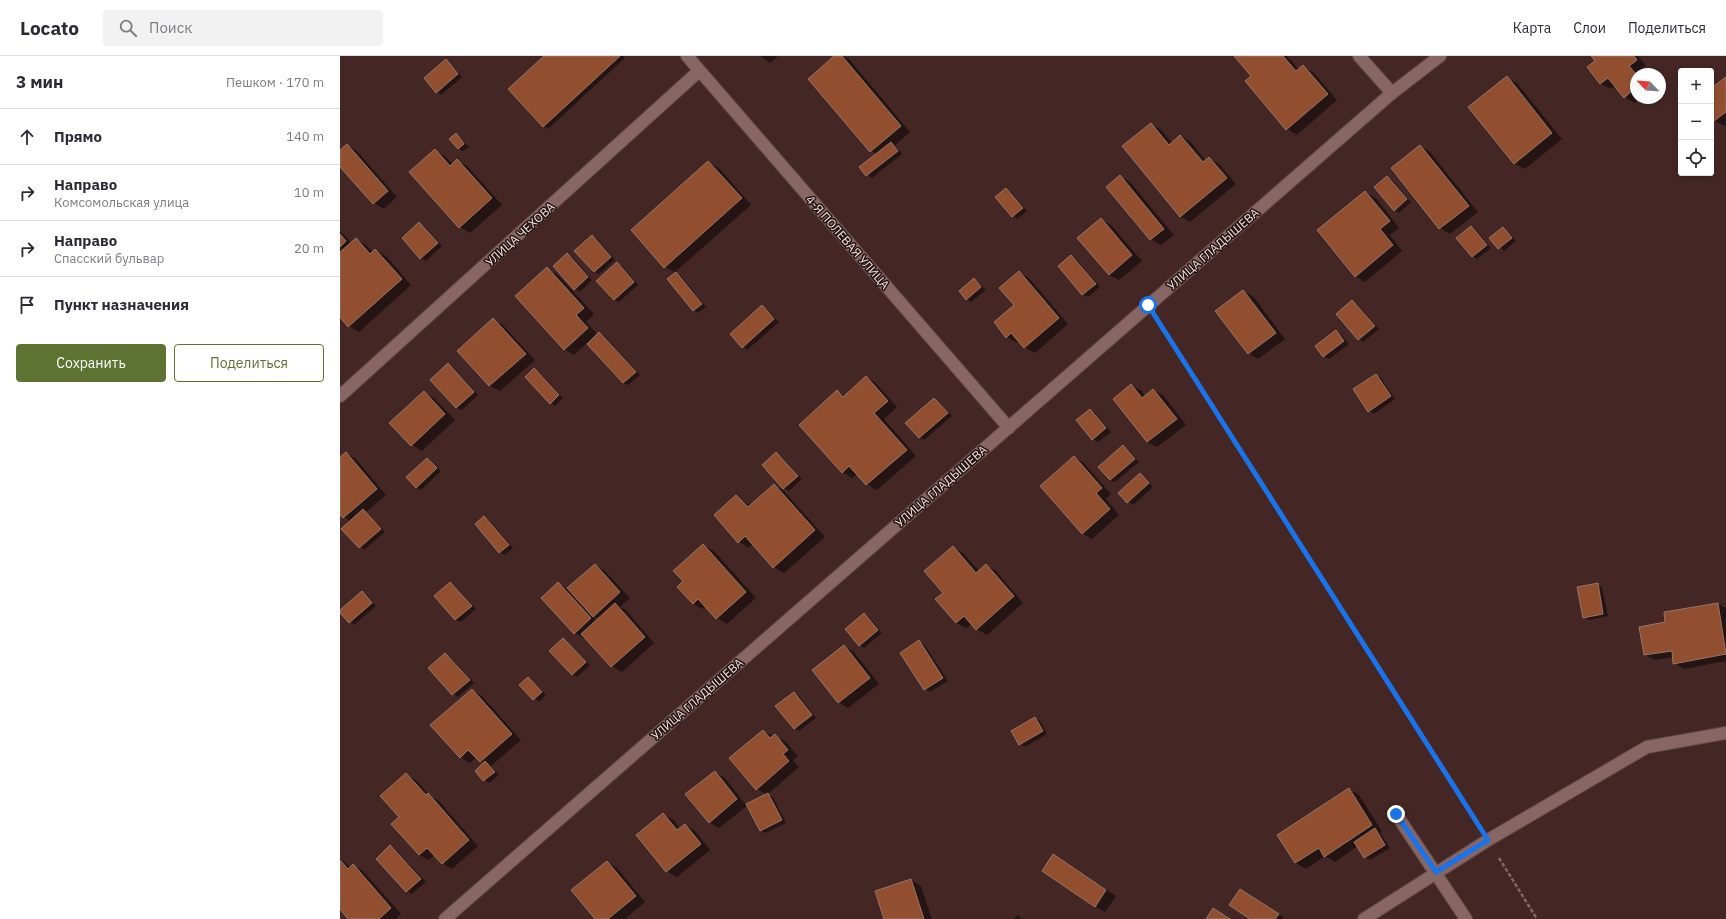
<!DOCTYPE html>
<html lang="ru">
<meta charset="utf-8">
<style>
:root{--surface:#fff;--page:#f2f2f3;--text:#2b2b33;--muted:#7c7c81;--line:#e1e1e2;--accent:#5e7332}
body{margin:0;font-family:"IBM Plex Sans",sans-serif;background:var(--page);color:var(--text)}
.controls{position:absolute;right:12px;top:12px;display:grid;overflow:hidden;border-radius:4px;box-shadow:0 2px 6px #0003}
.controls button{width:36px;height:36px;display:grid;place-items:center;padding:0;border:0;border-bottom:1px solid var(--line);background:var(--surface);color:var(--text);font:20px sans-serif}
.compass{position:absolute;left:1290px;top:12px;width:36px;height:36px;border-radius:50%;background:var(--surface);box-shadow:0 2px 6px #0003;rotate:295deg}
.stop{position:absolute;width:12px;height:12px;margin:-9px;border:3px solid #1a73e8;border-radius:50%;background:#fff}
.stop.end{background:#1a73e8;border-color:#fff;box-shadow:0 1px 4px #0008}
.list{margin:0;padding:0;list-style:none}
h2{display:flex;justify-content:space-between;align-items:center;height:52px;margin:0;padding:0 16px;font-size:17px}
h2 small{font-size:13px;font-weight:400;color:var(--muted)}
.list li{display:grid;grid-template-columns:26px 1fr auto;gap:12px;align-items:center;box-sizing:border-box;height:56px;padding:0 16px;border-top:1px solid var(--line)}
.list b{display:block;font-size:15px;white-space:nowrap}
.list p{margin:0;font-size:13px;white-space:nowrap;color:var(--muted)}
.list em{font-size:13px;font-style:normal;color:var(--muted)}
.actions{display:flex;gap:8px;padding:12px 16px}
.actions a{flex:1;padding:9px 0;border:1px solid var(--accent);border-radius:4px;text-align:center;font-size:14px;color:var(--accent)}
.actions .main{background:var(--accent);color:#fff}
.icon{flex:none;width:22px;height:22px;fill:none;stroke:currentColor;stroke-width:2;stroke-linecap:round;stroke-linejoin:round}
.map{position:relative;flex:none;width:1386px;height:863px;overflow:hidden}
header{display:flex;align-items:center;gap:24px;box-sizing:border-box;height:56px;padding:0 20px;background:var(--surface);border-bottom:1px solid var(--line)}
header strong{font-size:19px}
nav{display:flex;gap:22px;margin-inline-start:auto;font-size:14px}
.search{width:280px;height:36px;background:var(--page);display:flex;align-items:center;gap:10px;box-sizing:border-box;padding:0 14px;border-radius:4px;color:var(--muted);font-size:15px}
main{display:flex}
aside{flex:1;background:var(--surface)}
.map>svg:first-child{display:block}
.shadow{fill:#0007;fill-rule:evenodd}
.building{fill:#924f30;stroke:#957669}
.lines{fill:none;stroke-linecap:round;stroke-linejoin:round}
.street-casing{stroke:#5f4745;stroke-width:14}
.path{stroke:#816765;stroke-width:2.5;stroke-dasharray:4 2;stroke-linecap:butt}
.street{stroke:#876663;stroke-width:12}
.route{stroke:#1a73e8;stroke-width:5}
.labels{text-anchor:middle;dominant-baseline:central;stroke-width:3;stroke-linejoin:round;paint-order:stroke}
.street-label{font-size:12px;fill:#f9e5e3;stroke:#221413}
</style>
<header>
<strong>Locato</strong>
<div class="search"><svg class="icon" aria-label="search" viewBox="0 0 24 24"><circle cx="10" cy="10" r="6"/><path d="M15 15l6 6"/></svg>Поиск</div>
<nav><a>Карта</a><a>Слои</a><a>Поделиться</a></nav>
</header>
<main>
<aside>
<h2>3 мин<small>Пешком · 170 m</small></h2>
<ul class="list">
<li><svg class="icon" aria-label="ahead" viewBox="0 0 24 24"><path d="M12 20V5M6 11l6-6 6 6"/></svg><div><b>Прямо</b></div><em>140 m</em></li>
<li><svg class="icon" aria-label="right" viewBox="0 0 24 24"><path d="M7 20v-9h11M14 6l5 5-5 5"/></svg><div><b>Направо</b><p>Комсомольская улица</p></div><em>10 m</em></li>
<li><svg class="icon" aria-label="right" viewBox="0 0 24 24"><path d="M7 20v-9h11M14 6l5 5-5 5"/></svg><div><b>Направо</b><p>Спасский бульвар</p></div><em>20 m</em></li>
<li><svg class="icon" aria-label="arrive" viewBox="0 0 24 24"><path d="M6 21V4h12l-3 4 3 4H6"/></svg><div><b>Пункт назначения</b></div></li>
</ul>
<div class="actions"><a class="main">Сохранить</a><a>Поделиться</a></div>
</aside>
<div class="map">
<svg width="1386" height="863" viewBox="0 0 1386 863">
<rect width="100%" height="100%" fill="#442725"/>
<g class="shadow">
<polygon points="205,0 283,0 285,2 208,73 203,70"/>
<polygon points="421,0 438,0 430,7"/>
<polygon points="496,0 503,0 509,3 570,76 555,89 562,98 532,122 527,119 537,98 531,95 469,23"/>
<polygon points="895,0 947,0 959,14 963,11 973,16 997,44 957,79 947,73 913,20"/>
<polygon points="1252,0 1298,0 1306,10 1299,16 1301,18 1296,18 1296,42 1300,42 1295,47 1284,41 1276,30 1271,33 1261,28 1248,11 1256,5"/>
<polygon points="106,5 122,21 101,39 97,36 85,23"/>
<polygon points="1167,22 1177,27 1222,83 1185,113 1175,108 1130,51"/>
<polygon points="1386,22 1386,69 1384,70 1374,64 1371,60 1371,33"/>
<polygon points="811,68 821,74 832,87 841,80 851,86 866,105 869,102 879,108 896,128 850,166 840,160"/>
<polygon points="116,79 129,91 123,95 118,92"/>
<polygon points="7,89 17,95 57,141 44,153 34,147 0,110 0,95"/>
<polygon points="1080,90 1090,96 1138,156 1110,178 1100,172 1052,112"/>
<polygon points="95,95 105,100 113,109 117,104 127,110 162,149 130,177 120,171"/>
<polygon points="368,106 379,112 411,149 335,216 341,220 366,251 358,257 354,255 328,224 336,217 325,211"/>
<polygon points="780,120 790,126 834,179 821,189 811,183 767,131"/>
<polygon points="1047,121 1052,124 1071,146 1059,157 1054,154"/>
<polygon points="666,133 671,136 687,155 677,163 673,160"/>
<polygon points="1025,136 1036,142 1059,172 1050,179 1062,195 1025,226 1015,220"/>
<polygon points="761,163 771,169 802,205 779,224 769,219 739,182"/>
<polygon points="79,167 84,170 102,190 86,205 81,202 63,182"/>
<polygon points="1131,171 1136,174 1151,192 1137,203 1132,200"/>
<polygon points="1163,172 1176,185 1164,195 1151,182"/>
<polygon points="0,175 12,187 16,183 26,189 33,196 36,194 46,200 71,229 19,276 9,270 0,260"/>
<polygon points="252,180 257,183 275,204 259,218 254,216"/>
<polygon points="227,199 232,201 252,224 240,236 235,233"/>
<polygon points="731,200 736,203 760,231 748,241 743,239 719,210"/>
<polygon points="277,207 282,210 298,229 279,246 274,244"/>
<polygon points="208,213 218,219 254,258 246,266 258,279 259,278 264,280 300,319 288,329 283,327 247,287 234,299 224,293"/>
<polygon points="679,216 689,222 728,268 695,297 684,291 679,285 677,287 667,281 675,250"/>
<polygon points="634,223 646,234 631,246 626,243"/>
<polygon points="903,235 914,241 945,283 918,303 908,297"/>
<polygon points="1012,245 1017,248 1039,273 1023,286 1019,283"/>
<polygon points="422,250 439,266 407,294 403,291"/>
<polygon points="153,263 163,269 195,304 160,335 150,330 118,295"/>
<polygon points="996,275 1001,278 1009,288 989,303 984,300 976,290"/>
<polygon points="108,309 113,311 138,339 122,354 117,352 91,324"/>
<polygon points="194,313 199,316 223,342 215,350 211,347"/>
<polygon points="1036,319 1041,322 1055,343 1034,358 1029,355"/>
<polygon points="526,321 536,327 557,351 544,363 576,400 537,434 527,428 517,418 512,422 502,416 498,336 505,340"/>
<polygon points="792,330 802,335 805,340 813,334 824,340 846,369 817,391 807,386"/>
<polygon points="84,336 94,342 115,364 82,395 72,389 51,367"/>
<polygon points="594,343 612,360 584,384 579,381"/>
<polygon points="750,354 755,357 771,376 758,386 753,383 737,365"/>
<polygon points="783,390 788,393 799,406 775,426 770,424"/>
<polygon points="6,397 16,403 46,439 26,456 45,476 24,494 3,473 11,466 0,458 0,402"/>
<polygon points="436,397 441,400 462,423 449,435 444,432 423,409"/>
<polygon points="734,401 744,407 771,438 766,443 779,459 752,483 742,477"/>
<polygon points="88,403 101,415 81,434 76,431"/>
<polygon points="800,419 813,431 793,449 779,437"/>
<polygon points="434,429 444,435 485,481 444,517 434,511 413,488 409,492 399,486 396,440 410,450"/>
<polygon points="144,461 149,464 173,492 165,499 160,496"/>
<polygon points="364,489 374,495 416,542 387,568 377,562 366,551 363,553 353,548 344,525"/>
<polygon points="613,491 623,497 639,515 646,509 656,515 683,547 647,579 637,573 632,568 626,572 616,567 605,537"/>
<path d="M255,509L265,515L290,542L280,551L286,554L314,587L282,616L272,610L246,582L245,583L235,577L202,542L218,527L228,533ZM253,560L259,563L257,565Z"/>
<polygon points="111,527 115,530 136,553 121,566 116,564 96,540"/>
<polygon points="1257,528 1262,531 1268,560 1249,564 1244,561"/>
<polygon points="22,537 36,550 14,569 0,556"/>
<polygon points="1378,548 1386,552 1386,605 1344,613 1334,607 1334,601 1315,604 1305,599 1327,567"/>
<polygon points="525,559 529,561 542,577 524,592 519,589"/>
<polygon points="223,583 250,609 237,621 232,618"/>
<polygon points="579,586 584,588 608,625 590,636 585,633 562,597"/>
<polygon points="504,590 514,596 539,628 508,652 498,646"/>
<polygon points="105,598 110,601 134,627 118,641 113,638 90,612"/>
<polygon points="188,622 206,639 199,646 180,629"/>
<polygon points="132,634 142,640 181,684 151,710 159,719 149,727 136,715 144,708 137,701 130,707 120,701"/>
<polygon points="454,637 459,640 476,662 459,675 455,672"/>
<polygon points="695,662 700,665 707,678 685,691 680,688"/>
<polygon points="423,675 445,685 458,700 453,704 459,711 428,738 433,741 446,767 425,777 420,774 408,749 379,772 369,766 375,716 385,722 406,749 426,738 417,733"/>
<polygon points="66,718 76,724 91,741 98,744 138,790 112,813 102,807 95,799 89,804 79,799 60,761"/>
<polygon points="1009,733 1019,739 1042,775 1040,776 1050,792 1030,804 1025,801 1018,790 995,806 985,800 966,813 956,807 938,779"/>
<polygon points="324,759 334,764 340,773 345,769 355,775 370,794 337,821 326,815"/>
<polygon points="50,791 55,793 86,826 72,838 67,835"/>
<polygon points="0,802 11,812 13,810 23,815 61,858 55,863 10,863 0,852"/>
<polygon points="723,805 776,840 765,856 755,850"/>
<polygon points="267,806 277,812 305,846 285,863 256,863"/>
<polygon points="571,824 581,830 592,863 545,863"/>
<polygon points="905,837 943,861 942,863 912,863"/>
<polygon points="677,859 681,862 684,863 674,863"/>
</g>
<g class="building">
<polygon points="204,0 280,0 203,71 168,33"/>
<polygon points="494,0 502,0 561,70 530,96 468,23"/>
<polygon points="894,0 943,0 956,15 963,9 988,38 946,74 905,25 911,20"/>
<polygon points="1251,0 1294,0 1297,4 1289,10 1296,18 1296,31 1284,42 1268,22 1260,28 1247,11 1255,5"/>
<polygon points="106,3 118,18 96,37 84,22"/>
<polygon points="1167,20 1212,77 1174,108 1128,51"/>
<polygon points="1386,21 1386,56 1374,65 1371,62 1371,32"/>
<polygon points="811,67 829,89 840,79 863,106 869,101 887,122 840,161 782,90"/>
<polygon points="116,77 124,88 118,93 109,83"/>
<polygon points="551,86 558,95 526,120 519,111"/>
<polygon points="7,88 48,135 33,148 0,111 0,94"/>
<polygon points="1080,89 1129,150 1099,173 1051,112"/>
<polygon points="95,93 110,110 117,103 152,142 119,172 69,116"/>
<polygon points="368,105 402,142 324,212 291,174"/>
<polygon points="780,119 824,173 810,184 766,131"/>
<polygon points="1047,120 1067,143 1054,155 1034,131"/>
<polygon points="666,132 683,152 672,161 655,141"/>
<polygon points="1025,135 1050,165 1040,173 1053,189 1015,221 977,174"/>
<polygon points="761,162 792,199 769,219 737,182"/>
<polygon points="79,166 98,187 80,203 62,182"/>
<polygon points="1131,170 1147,189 1132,201 1116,182"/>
<polygon points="1163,171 1172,182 1158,193 1149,182"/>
<polygon points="0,178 6,185 0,191"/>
<polygon points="252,179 271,201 254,216 234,195"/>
<polygon points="16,182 30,198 35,193 62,223 8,271 0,261 0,196"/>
<polygon points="227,197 248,221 234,234 213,210"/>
<polygon points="731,199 756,228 742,239 718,210"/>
<polygon points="277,206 294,226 274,244 256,225"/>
<polygon points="207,211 244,252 236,259 248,272 224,294 175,240"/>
<polygon points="679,215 719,262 684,292 671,277 666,282 654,266 674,249 659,232"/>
<polygon points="336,216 362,248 353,255 327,223"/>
<polygon points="634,222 641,231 626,244 619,235"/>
<polygon points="903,234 936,277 908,298 875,255"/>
<polygon points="1012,244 1035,270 1018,284 996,258"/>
<polygon points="422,249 434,263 402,292 390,278"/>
<polygon points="153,262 186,298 149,330 117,295"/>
<polygon points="996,274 1004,285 983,301 975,290"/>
<polygon points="259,276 296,316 283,327 247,288"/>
<polygon points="108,307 134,336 116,352 90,324"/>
<polygon points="194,312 219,339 210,348 185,321"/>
<polygon points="1036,318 1051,340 1028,356 1013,333"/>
<polygon points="526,320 548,345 534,357 567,394 526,429 509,410 502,417 459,369 497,334 503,341"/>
<polygon points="791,328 802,342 813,333 837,363 807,386 773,343"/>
<polygon points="84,335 105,358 71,390 49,367"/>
<polygon points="594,342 608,357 579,382 565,367"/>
<polygon points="750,353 766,372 752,384 736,364"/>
<polygon points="783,389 795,403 770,424 758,411"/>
<polygon points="6,396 37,433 3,462 0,459 0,401"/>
<polygon points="436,396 458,420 443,433 422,409"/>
<polygon points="734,400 762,432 756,437 770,453 742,478 700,430"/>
<polygon points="87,402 97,412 76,432 66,421"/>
<polygon points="800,417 809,427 787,447 778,437"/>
<polygon points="434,428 475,474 433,512 405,480 398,487 374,459 396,439 408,451"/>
<polygon points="23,453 41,473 19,492 1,473"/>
<polygon points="144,460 169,489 159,497 135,468"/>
<polygon points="363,488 406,536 376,563 358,543 353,548 337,531 343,525 333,515"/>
<polygon points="613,490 636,517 646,508 674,540 636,574 624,560 616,567 595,543 603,537 584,515"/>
<polygon points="255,508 280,536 253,561 227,532"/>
<polygon points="110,526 132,550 115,564 94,540"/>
<polygon points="218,526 251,562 234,578 201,542"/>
<polygon points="1258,527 1263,558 1243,562 1237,531"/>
<polygon points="22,535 32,547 9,567 0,557 0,554"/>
<polygon points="275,547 305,581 271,611 241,578"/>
<polygon points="1378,547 1386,598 1333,608 1332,595 1304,599 1299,571 1325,566 1324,556"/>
<polygon points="524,557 538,574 519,590 505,573"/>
<polygon points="223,582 246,606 232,619 209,595"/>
<polygon points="579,584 603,622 584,634 560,597"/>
<polygon points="504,589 530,622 498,647 472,614"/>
<polygon points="105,597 130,624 112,639 88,612"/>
<polygon points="188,621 202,636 193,644 179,629"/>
<polygon points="132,633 172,678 140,706 128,694 120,702 90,669"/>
<polygon points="454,636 472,659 454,673 435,650"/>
<polygon points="695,661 703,675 679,689 671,675"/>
<polygon points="423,674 430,682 435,678 448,694 443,698 449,705 416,734 389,702"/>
<polygon points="145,705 155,716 143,725 135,715"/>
<polygon points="375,715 397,743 369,767 345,738"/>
<polygon points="66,717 86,739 88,737 129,784 102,808 87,792 79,799 51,768 59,761 40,740"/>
<polygon points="1009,732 1032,769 984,801 979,792 955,807 937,779"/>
<polygon points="428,737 442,764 420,775 406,748"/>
<polygon points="323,757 337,774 345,768 361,788 326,816 296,779"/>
<polygon points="1035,772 1045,789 1024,802 1014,786"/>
<polygon points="50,789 81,823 66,836 36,803"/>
<polygon points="713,798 766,834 755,851 702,815"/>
<polygon points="0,804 8,813 13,808 51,852 39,863 8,863 0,853"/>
<polygon points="267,805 296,840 268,863 255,863 231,834"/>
<polygon points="571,823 584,863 544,863 535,835"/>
<polygon points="900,833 939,858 935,863 910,863 889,849"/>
<polygon points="873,852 890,863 866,863"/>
</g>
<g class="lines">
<defs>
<g id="street">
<polyline points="347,0 669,372"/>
<polyline points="1019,0 1052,37"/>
<polyline points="0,340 359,15"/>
<polyline points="1056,758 1126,863"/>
<polyline points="105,863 1052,37 1100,0"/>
<polyline points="1024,863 1148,784 1307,691 1386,677"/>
</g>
</defs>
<use href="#street" class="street-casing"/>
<g class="path">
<polyline points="821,269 1136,766"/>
<polyline points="1159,802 1197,863"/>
</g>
<use href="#street" class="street"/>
</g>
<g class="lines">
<polyline class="route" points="808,249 1148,784 1096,816 1056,758"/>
</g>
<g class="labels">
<g class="street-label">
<text transform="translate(180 178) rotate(-42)">УЛИЦА ЧЕХОВА</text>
<text transform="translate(508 186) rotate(49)">4-Я ПОЛЕВАЯ УЛИЦА</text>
<text transform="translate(873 193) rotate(-41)">УЛИЦА ГЛАДЫШЕВА</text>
<text transform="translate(601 430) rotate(-41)">УЛИЦА ГЛАДЫШЕВА</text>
<text transform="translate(357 643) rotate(-41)">УЛИЦА ГЛАДЫШЕВА</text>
</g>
</g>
</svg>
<div class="controls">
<button>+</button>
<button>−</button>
<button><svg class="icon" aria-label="locate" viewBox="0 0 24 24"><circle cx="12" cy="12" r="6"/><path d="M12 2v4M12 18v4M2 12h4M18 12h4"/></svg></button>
</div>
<svg class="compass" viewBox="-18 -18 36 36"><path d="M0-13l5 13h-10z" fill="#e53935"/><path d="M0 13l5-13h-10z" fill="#7c7c81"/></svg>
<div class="stop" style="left:808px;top:249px"></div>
<div class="stop end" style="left:1056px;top:758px"></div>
</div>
</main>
